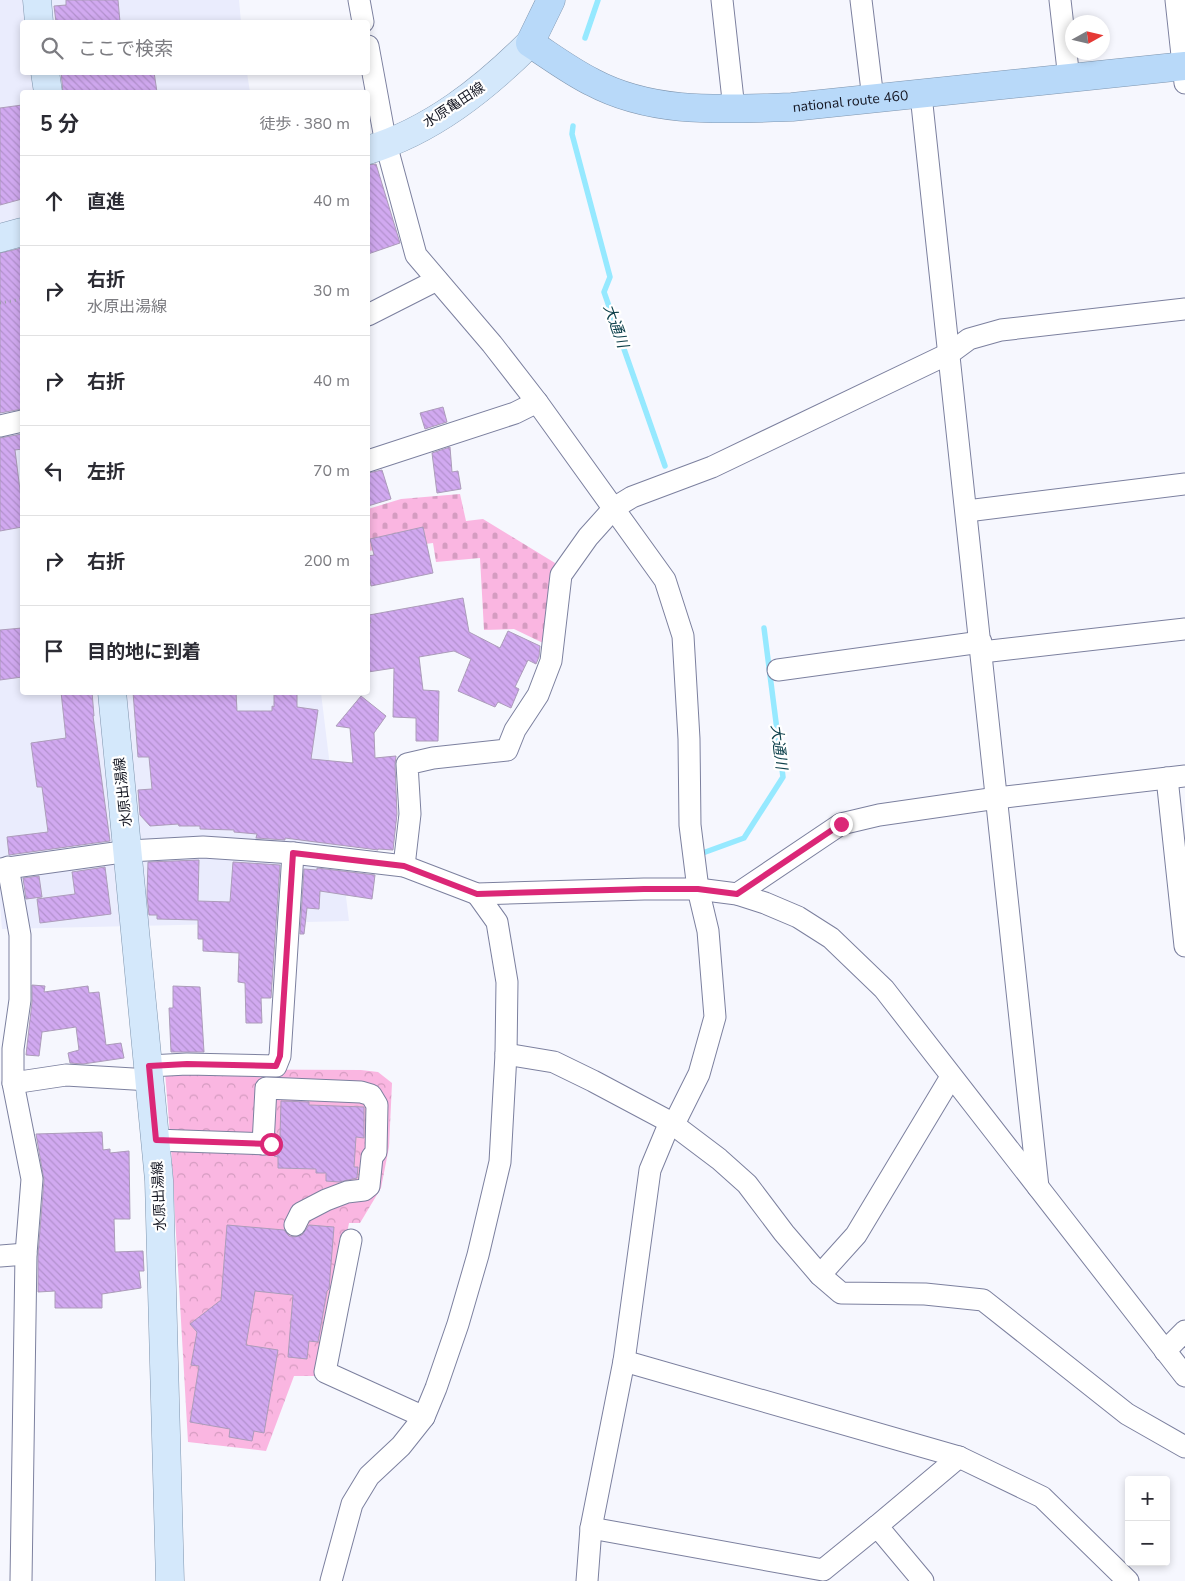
<!DOCTYPE html>
<html lang="ja">
<meta charset="utf-8">
<style>
:root{--surface:#fff;--page:#f7f7f7;--text:#2b2b33;--muted:#7c7c81;--line:#e1e1e2}
body{margin:0;font-family:"Nunito Sans","Noto Sans JP",sans-serif;background:var(--page);color:var(--text)}
.controls{position:absolute;right:15px;bottom:15px;display:grid;overflow:hidden;border-radius:5px;box-shadow:0 2px 8px #0003}
.controls button{width:45px;height:45px;display:grid;place-items:center;padding:0;border:0;border-bottom:1px solid var(--line);background:var(--surface);color:var(--text);font:25px sans-serif}
.compass{position:absolute;left:1065px;top:15px;width:45px;height:45px;border-radius:50%;background:var(--surface);box-shadow:0 2px 8px #0003;rotate:82deg}
.stop{position:absolute;width:15px;height:15px;margin:-11px;border:4px solid #db2777;border-radius:50%;background:#fff}
.stop.end{background:#db2777;border-color:#fff;box-shadow:0 1px 5px #0008}
.list{margin:0;padding:0;list-style:none}
h2{display:flex;justify-content:space-between;align-items:center;height:65px;margin:0;padding:0 20px;font-size:21px}
h2 small{font-size:16px;font-weight:400;color:var(--muted)}
.list li{display:grid;grid-template-columns:32px 1fr auto;gap:15px;align-items:center;box-sizing:border-box;height:90px;padding:0 20px;border-top:1px solid var(--line)}
.list b{display:block;font-size:19px;white-space:nowrap}
.list p{margin:0;font-size:16px;white-space:nowrap;color:var(--muted)}
.list em{font-size:16px;font-style:normal;color:var(--muted)}
.icon{flex:none;width:28px;height:28px;fill:none;stroke:currentColor;stroke-width:2;stroke-linecap:round;stroke-linejoin:round}
.map{position:relative;flex:none;width:1185px;height:1581px;overflow:hidden}
.search{position:absolute;background:var(--surface);box-shadow:0 2px 8px #0003;left:20px;top:20px;width:350px;height:55px;display:flex;align-items:center;gap:12px;box-sizing:border-box;padding:0 18px;border-radius:5px;color:var(--muted);font-size:19px}
.panel{position:absolute;background:var(--surface);box-shadow:0 2px 8px #0003;left:20px;top:90px;width:350px;height:605px;border-radius:5px}
.map>svg:first-child{display:block}
.built{fill:#eaecfd}
.cemetery{fill:url(#cemetery-stones)}
.park{fill:url(#park-crowns)}
.lines{fill:none;stroke-linecap:round;stroke-linejoin:round}
.stream{stroke:#96e9ff;stroke-width:5.5}
.building{fill:url(#building-back-hatch);stroke:#ac9cba}
.minor-casing{stroke:#7c809f;stroke-width:23}
.major-casing{stroke:#7f95ae;stroke-width:29}
.highway-casing{stroke:#7f95ae;stroke-width:29}
.path{stroke:#9c9ea7;stroke-width:3;stroke-dasharray:1 4;stroke-linecap:butt}
.minor{stroke:#fff;stroke-width:21}
.major{stroke:#d4e8fb;stroke-width:28}
.highway{stroke:#b8d9f9;stroke-width:28}
.route{stroke:#db2777;stroke-width:6}
.labels{text-anchor:middle;dominant-baseline:central;stroke-width:4.5;stroke-linejoin:round;paint-order:stroke}
.street-label{font-size:14px;fill:#141622;stroke:#fff}
.water-label{font-size:15px;font-style:italic;fill:#0f424d;stroke:#fff}
</style>
<div class="map">
<svg width="1185" height="1581" viewBox="0 0 1185 1581">
<defs>
<pattern id="cemetery-stones" width="16" height="16" patternUnits="userSpaceOnUse" patternTransform="scale(1.25)"><rect width="16" height="16" fill="#fab6e1"/><path d="M2 7V4a2 2 0 0 1 4 0v3zM10 15v-3a2 2 0 0 1 4 0v3z" fill="#d59cc1"/></pattern>
<pattern id="park-crowns" width="20" height="18" patternUnits="userSpaceOnUse" patternTransform="scale(1.25)"><rect width="20" height="18" fill="#fab6e1"/><path d="M2 6a3 3 0 1 1 6 0M12 15a3 3 0 1 1 6 0" fill="none" stroke="#d59cc1"/></pattern>
<pattern id="building-back-hatch" width="6" height="6" patternUnits="userSpaceOnUse" patternTransform="scale(1.25)"><rect width="6" height="6" fill="#d1a9f0"/><path d="M-1 5l2 2M0 0l6 6M5-1l2 2" fill="none" stroke="#b391ce"/></pattern>
</defs>
<rect width="100%" height="100%" fill="#f6f7fe"/>
<polygon class="built" points="0,0 239,0 241,22 22,22 22,72 247,73 250,92 22,92 22,692 321,693 349,921 2,929 0,904"/>
<polygon class="cemetery" points="460,494 466,521 483,519 555,563 543,643 514,629 484,630 480,558 436,562 433,543 368,551 368,509 401,499"/>
<polygon class="park" points="183,1069 361,1070 378,1072 392,1083 389,1147 381,1188 360,1223 349,1223 319,1376 294,1376 266,1451 188,1442 171,1147 165,1072"/>
<g class="lines">
<g class="stream">
<polyline points="585,38 598,0"/>
<polyline points="573,126 572,134 610,277 604,292 665,466"/>
<polyline points="700,854 744,838 783,777 764,628"/>
</g>
</g>
<g class="building">
<polygon points="66,0 118,0 120,22 56,22 54,6 66,5"/>
<polygon points="61,72 154,72 157,92 63,92"/>
<polygon points="22,105 22,199 0,205 0,108"/>
<polygon points="376,164 400,243 368,254 368,165"/>
<polygon points="22,248 22,409 0,413 0,253"/>
<polygon points="443,407 447,422 425,429 420,413"/>
<polygon points="22,434 22,449 15,450 22,506 22,527 0,531 0,438"/>
<polygon points="450,447 452,472 458,471 461,489 437,493 432,453"/>
<polygon points="382,470 391,499 368,506 368,473"/>
<polygon points="423,527 433,573 371,586 368,568 368,556 374,555 370,539"/>
<polygon points="463,598 469,632 500,648 508,631 540,646 539,657 536,664 528,660 515,687 519,689 511,708 498,702 495,707 458,691 471,659 454,651 419,657 423,690 439,691 438,741 416,741 416,718 393,717 394,668 368,672 368,624 371,623 369,615"/>
<polygon points="22,628 22,677 0,680 0,630"/>
<polygon points="61,692 92,692 94,716 93,716 110,841 9,855 7,837 48,832 42,787 37,787 31,743 66,738"/>
<polygon points="133,692 236,692 237,711 272,711 272,706 274,707 274,692 297,692 297,707 318,710 311,759 353,763 350,728 336,726 361,696 386,716 374,733 375,758 396,756 395,765 397,814 393,850 378,849 378,850 285,838 285,840 256,838 257,834 234,832 234,830 200,829 200,826 179,826 178,824 150,826 140,815 138,790 152,789 149,757 138,757"/>
<polygon points="199,860 198,901 230,902 233,862 280,865 271,998 261,998 262,1023 246,1023 245,983 238,982 239,953 203,951 203,939 198,939 198,920 157,919 157,915 149,915 147,896 148,862"/>
<polygon points="105,867 111,914 40,923 37,899 75,894 72,872"/>
<polygon points="317,868 375,875 372,899 320,891 319,909 307,908 304,934 300,934 304,869 317,870"/>
<polygon points="39,876 42,897 26,899 23,878"/>
<polygon points="32,985 45,986 44,992 88,986 89,993 99,992 106,1045 121,1043 124,1058 83,1064 70,1063 68,1053 79,1050 76,1027 42,1032 39,1056 26,1055 32,1002"/>
<polygon points="173,986 200,987 204,1052 171,1052 169,1008 173,1008"/>
<polygon points="281,1101 309,1102 309,1105 364,1107 364,1138 356,1137 354,1167 358,1167 357,1178 339,1182 326,1181 326,1173 316,1173 316,1169 278,1168 278,1157 274,1156 281,1151 283,1145 280,1136"/>
<polygon points="102,1132 103,1150 110,1149 110,1153 129,1151 130,1219 114,1219 115,1252 143,1251 144,1271 139,1271 141,1288 102,1294 102,1308 55,1308 55,1291 38,1292 38,1255 44,1180 36,1134"/>
<polygon points="227,1225 284,1230 289,1236 295,1237 302,1235 309,1225 334,1227 329,1289 327,1291 318,1342 309,1341 307,1359 288,1357 293,1295 255,1291 246,1345 278,1350 264,1433 254,1431 252,1441 229,1437 230,1429 190,1422 199,1366 191,1365 197,1332 190,1324 221,1300"/>
</g>
<g class="lines">
<defs>
<g id="minor">
<polyline points="359,0 363,22"/>
<polyline points="722,0 734,109"/>
<polyline points="861,0 873,99"/>
<polyline points="1060,0 1069,79"/>
<polyline points="1176,0 1185,83"/>
<polyline points="368,46 386,144 416,255 492,344 537,402 665,580 683,636 689,739 690,825 698,889 708,931 715,1017 699,1074 677,1118 670,1122 650,1170 624,1361 591,1528 587,1581"/>
<polyline points="921,95 1038,1187"/>
<polyline points="368,315 437,280"/>
<polyline points="0,426 22,421"/>
<polyline points="368,461 515,413 537,402"/>
<polyline points="967,511 1185,484"/>
<polyline points="982,652 1185,629"/>
<polyline points="778,670 981,642"/>
<polyline points="1167,778 1185,946"/>
<polyline points="404,866 410,814 407,764 433,758 507,750 515,730 538,695 551,661 561,575 588,537 614,508 632,497 712,467 950,353 969,339 1001,330 1185,309"/>
<polyline points="8,867 20,935 20,1000 13,1049 13,1083 32,1179 26,1254 21,1581"/>
<polyline points="0,869 129,851 203,847 293,853 404,866 477,894 644,889 698,889 737,894 765,903 798,917 831,938 884,989 1185,1376"/>
<polyline points="737,894 841,824 879,815 997,798 1185,776"/>
<polyline points="506,1054 554,1062 593,1081 670,1122 719,1159 747,1184 784,1233 820,1275 841,1293 925,1294 983,1300 1127,1414 1185,1447"/>
<polyline points="149,1066 187,1064 276,1066 280,1056 293,853"/>
<polyline points="13,1083 66,1075 150,1080"/>
<polyline points="155,1140 271,1144"/>
<polyline points="263,1144 266,1088 361,1092 371,1095 377,1105 376,1152 372,1157 369,1186 364,1190 347,1192 326,1200 301,1213 295,1225"/>
<polyline points="351,1240 325,1372 424,1417"/>
<polyline points="0,1256 26,1254"/>
<polyline points="820,1275 856,1235 951,1077"/>
<polyline points="1165,1351 1185,1331"/>
<polyline points="624,1361 959,1457 1042,1497 1128,1581"/>
<polyline points="877,1526 959,1457"/>
<polyline points="591,1528 823,1570 877,1526 923,1581"/>
<polyline points="331,1581 352,1504 369,1476 401,1446 424,1417 436,1388 458,1324 478,1255 500,1162 506,1054 507,982 497,922 477,894"/>
</g>
<g id="major">
<polyline points="37,0 39,22"/>
<polyline points="45,72 48,92"/>
<path d="M368,150C431,131 484,89 530,43"/>
<polyline points="0,238 22,232"/>
<polyline points="112,692 159,1180 170,1581"/>
</g>
<g id="highway">
<path id="s1" d="M551,0L530,43C550,56 570,71 592,82C654,115 724,109 792,107L1185,66"/>
</g>
</defs>
<use href="#minor" class="minor-casing"/>
<use href="#major" class="major-casing"/>
<use href="#highway" class="highway-casing"/>
<polyline class="path" points="0,303 22,299"/>
<use href="#minor" class="minor"/>
<use href="#major" class="major"/>
<use href="#highway" class="highway"/>
</g>
<g class="lines">
<polyline class="route" points="271,1144 156,1140 149,1066 187,1064 276,1066 280,1056 293,853 404,866 477,894 644,889 698,889 737,894 841,824"/>
</g>
<g class="labels">
<g class="street-label">
<text stroke="none"><textPath href="#s1" startOffset="384">national route 460</textPath></text>
<text transform="translate(454 105) rotate(-33)">水原亀田線</text>
<text transform="translate(123 792) rotate(-96)">水原出湯線</text>
<text transform="translate(159 1196) rotate(-93)">水原出湯線</text>
</g>
<g class="water-label">
<text transform="translate(616 326) rotate(70)">大通川</text>
<text transform="translate(779 747) rotate(83)">大通川</text>
</g>
</g>
</svg>
<div class="controls">
<button>+</button>
<button>−</button>
</div>
<svg class="compass" viewBox="-18 -18 36 36"><path d="M0-13l5 13h-10z" fill="#e53935"/><path d="M0 13l5-13h-10z" fill="#7c7c81"/></svg>
<div class="stop" style="left:271px;top:1144px"></div>
<div class="stop end" style="left:841px;top:824px"></div>
<div class="search"><svg class="icon" aria-label="search" viewBox="0 0 24 24"><circle cx="10" cy="10" r="6"/><path d="M15 15l6 6"/></svg>ここで検索</div>
<section class="panel">
<h2>5 分<small>徒歩 · 380 m</small></h2>
<ul class="list">
<li><svg class="icon" aria-label="ahead" viewBox="0 0 24 24"><path d="M12 20V5M6 11l6-6 6 6"/></svg><div><b>直進</b></div><em>40 m</em></li>
<li><svg class="icon" aria-label="right" viewBox="0 0 24 24"><path d="M7 20v-9h11M14 6l5 5-5 5"/></svg><div><b>右折</b><p>水原出湯線</p></div><em>30 m</em></li>
<li><svg class="icon" aria-label="right" viewBox="0 0 24 24"><path d="M7 20v-9h11M14 6l5 5-5 5"/></svg><div><b>右折</b></div><em>40 m</em></li>
<li><svg class="icon" aria-label="left" viewBox="0 0 24 24"><path d="M17 20v-9H6M10 6l-5 5 5 5"/></svg><div><b>左折</b></div><em>70 m</em></li>
<li><svg class="icon" aria-label="right" viewBox="0 0 24 24"><path d="M7 20v-9h11M14 6l5 5-5 5"/></svg><div><b>右折</b></div><em>200 m</em></li>
<li><svg class="icon" aria-label="arrive" viewBox="0 0 24 24"><path d="M6 21V4h12l-3 4 3 4H6"/></svg><div><b>目的地に到着</b></div></li>
</ul>
</section>
</div>
